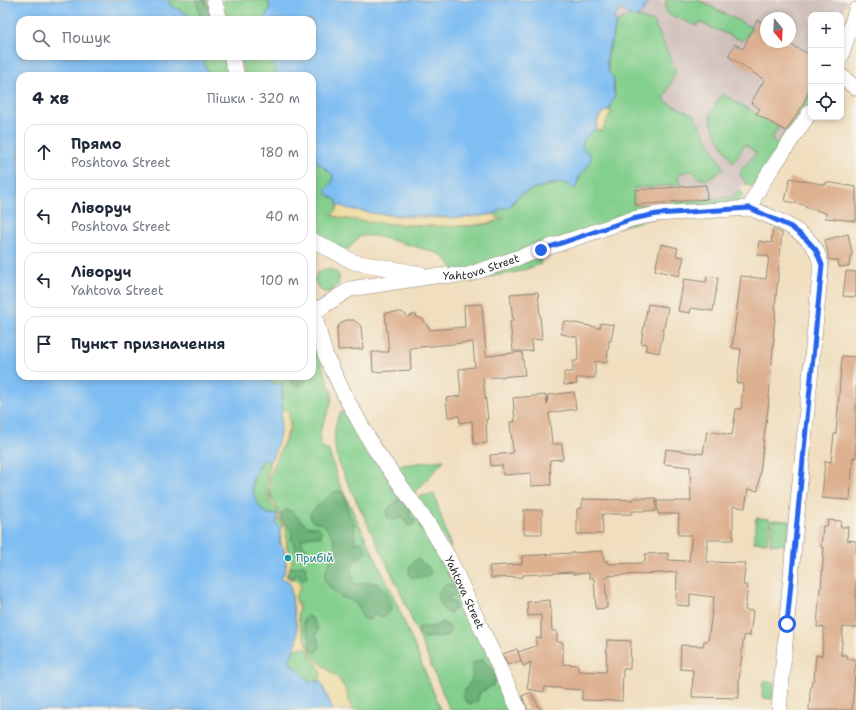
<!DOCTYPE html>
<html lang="uk">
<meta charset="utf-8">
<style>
:root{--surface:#fff;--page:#f6f6f7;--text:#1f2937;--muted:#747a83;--line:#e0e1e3}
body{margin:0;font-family:"Shantell Sans",sans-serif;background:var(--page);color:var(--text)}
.controls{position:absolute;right:12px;top:12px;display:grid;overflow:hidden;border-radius:8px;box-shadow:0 2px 6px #0003}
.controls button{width:36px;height:36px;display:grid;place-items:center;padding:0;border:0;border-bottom:1px solid var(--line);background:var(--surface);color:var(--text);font:20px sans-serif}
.compass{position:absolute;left:760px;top:12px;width:36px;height:36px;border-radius:50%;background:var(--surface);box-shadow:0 2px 6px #0003;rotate:162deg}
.stop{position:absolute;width:12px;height:12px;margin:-9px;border:3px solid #2563eb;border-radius:50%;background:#fff}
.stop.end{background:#2563eb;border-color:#fff;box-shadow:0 1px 4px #0008}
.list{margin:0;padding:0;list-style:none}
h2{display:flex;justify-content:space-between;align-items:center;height:52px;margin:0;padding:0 16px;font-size:17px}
h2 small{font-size:13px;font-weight:400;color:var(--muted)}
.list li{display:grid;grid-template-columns:26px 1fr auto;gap:12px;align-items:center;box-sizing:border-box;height:56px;margin:0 8px 8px;padding:0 8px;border:1px solid var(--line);border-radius:12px}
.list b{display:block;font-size:15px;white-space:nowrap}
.list p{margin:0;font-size:13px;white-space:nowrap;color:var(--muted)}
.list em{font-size:13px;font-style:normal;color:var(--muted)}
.icon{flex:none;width:22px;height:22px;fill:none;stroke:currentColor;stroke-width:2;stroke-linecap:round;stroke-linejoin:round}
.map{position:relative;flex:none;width:856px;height:710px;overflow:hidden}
.search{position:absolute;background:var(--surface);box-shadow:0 2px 6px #0003;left:16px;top:16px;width:300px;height:44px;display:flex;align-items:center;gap:10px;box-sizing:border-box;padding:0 14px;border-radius:12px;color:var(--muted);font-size:15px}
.panel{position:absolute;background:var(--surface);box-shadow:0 2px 6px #0003;left:16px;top:72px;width:300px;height:308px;border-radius:12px}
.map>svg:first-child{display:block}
.industrial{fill:#d0c0bc;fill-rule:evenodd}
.green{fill:#83cf8d;stroke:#577d5c}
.forest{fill:#6ab278;stroke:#4a6e52}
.sand{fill:#eeda9e;stroke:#8c8264}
.water{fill:#7fbef3;stroke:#55748f}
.building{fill:#ddb090}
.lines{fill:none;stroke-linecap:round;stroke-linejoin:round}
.street-casing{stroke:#8e8474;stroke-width:16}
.street{stroke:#fff;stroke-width:15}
.route{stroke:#2563eb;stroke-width:5}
.culture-dot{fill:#0f9aa8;stroke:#f7f3e8;stroke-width:1.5}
.labels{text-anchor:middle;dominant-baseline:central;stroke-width:3;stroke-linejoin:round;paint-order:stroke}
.street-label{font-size:11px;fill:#2b2b2b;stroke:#f7f3e8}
.culture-label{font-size:11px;fill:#0d838f;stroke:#f7f3e8;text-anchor:start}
</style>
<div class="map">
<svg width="856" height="710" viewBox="0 0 856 710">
<rect width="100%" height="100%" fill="#f7f3e8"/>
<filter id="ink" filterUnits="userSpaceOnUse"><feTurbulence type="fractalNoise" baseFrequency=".025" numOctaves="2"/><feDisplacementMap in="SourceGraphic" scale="8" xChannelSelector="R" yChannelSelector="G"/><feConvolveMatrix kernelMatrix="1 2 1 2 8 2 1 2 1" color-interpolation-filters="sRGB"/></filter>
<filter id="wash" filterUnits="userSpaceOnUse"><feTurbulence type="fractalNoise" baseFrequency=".012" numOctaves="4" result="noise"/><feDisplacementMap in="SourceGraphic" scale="16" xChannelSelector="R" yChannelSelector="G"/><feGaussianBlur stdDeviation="0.9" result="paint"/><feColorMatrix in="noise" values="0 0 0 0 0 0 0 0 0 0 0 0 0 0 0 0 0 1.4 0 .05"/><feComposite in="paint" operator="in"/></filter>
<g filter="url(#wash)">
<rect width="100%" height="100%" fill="#f0debe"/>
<path class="industrial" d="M649,0H847L841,17V15H811V87L803,105L777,144L746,186L743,185L733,197L635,205L611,112L615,29L613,20L620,8L630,15L642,14ZM766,18H790V42H766Z"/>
<g class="green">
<polygon points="169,0 207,0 213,20 190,20 187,14 170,5"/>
<polygon points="222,0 268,0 270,8 265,17 268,20 228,20"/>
<polygon points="666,0 698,0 753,28 743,41 699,22 697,26 666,13"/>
<path d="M630,15L654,22L676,71L664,99L668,103L694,115L724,169L706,180L699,178L692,171L681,173L678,177L680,185L635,188V205L733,197L739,190L743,194V197L738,202L686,209L456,272L442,255L421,248L375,236H360L347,250L312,236V155L315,160L333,175L332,183L327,194L336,200L338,205L337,210L333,214L341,218L405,225L471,226L489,224L502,219L497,218L495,216L496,212L502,208L510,207L518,196L529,190L560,183C568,183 570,188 576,188L581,174L586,170V151L582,147C584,135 587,137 596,129L602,131L611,112C607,106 613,98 615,92C613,88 615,86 614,82C613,77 608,73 608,68C606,55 612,41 615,29V24Z"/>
<polygon points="203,56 224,56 231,76 210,76 205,66"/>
<polygon points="239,56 273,56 276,76 245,76"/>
<path d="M811,87V105L753,187L747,185L740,175L741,171L756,153L745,144L733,163C727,151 710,128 710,115L720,96L722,94L724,95L779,127L771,140L777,144L803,105Z"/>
<polygon points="539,257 541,264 518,272 469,280"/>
<path d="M324,269C358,268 326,314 314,279L317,273Z"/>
<path d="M312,331L319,357L332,393C333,408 323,419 320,433C319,437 321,442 321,446L329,451L338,481L393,595L441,710H352L346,690L338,678L316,660L310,651L300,625L298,615L299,607L295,597L301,587L286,576L289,567L290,552C283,543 289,531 282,522L283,526L280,528L276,525L277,520L280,518C276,502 268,498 269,480C269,464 290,441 290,426C290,422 289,417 289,413L282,408V383L276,385L262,376H312Z"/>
<path d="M343,411H345L426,528L515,710H450L400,591L345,477C342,470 338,462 336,453C334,443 333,417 343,411Z"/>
<path d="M265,459L269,461C270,483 261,490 278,510L277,513C264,520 253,498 252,487C252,481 254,477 256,472C259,466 259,462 265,459Z"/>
<polygon points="444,460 413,495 394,468 402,465"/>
<polygon points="434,494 451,548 417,501 421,496"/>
<polygon points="756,518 770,519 767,543 754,542"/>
<polygon points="772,520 790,521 787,545 770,544"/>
<path d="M305,647C309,649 309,653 312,657C316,665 326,671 318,681L309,682C306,678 303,675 300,672C291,662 287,665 294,649Z"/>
<polygon points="763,681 774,683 772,699 762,698"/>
</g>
<g class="forest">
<polygon points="195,0 205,0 211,20 199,20 199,9"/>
<polygon points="280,376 307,376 306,380 301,386 293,385 291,382"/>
<path d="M339,491L343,493L345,497L349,514L354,523L355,543L357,544L359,542L363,543L365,545L366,551L365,553L351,567L353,582L356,584C363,584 370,581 378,584C381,586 383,589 385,591C393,600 395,612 382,617L374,615L371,620L364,619C360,614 360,608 355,603C351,600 346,599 341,597C336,594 329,587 326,582C320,569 338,557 335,544C334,538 328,529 324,525C317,520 311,526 310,513L334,492Z"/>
<polygon points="399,499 404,499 411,511 409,516 414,519 415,522 412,526 407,525 403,517 392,521 390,520 386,515 387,510"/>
<path d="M286,510L292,511C296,515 304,526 311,527C313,527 316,526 318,527L322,531L321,537L311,536L301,540L303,545L307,549L305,553H297L291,538C295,528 281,525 281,514Z"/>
<path d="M418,559C422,564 431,566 431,573L427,577L414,578L410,576C408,570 410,561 418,559Z"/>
<polygon points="303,564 306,567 305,570 307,577 306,579 303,581 300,579 298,574 295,575 295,579 288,577 288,570 290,567 295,568"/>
<polygon points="446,584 454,586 458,593 456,595 448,597 449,600 454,603 456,608 453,611 449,613 443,609 437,596 442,587"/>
<path d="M307,616L312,618L318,629L316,635L320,647L316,652H314C308,648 311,643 309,637C306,630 303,627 304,619Z"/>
<polygon points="443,622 448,625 450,630 449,634 446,636 424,638 419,634 419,628 420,627 432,627"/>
<path d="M483,659L497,678C494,686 489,688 480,692L477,702L470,704C456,695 468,689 471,680C473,676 472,671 471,667L473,663Z"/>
</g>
<g class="sand">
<path d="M609,110L611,112L602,131L596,129C598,119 599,114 609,110Z"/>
<path d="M338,205C383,219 449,221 495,214L497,218H505C481,227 462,226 437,226C405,225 373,223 341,218L332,215L337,210Z"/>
<path d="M282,408L289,413L290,427L269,478L270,497L278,509L280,518L286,529L287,548L292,557V562L286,576L290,579L298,581L301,587L295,597L299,607L298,615L300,625L310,651L316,660L338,678L346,690L352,710H333L321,682L318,681C326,671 316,665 312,658C309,653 309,649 305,647L294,649C300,632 294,623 293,606C292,602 293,597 291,593C289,588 284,583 281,578C291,563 283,560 281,544C280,539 281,533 280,528L283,526L280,520H277L278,510L272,505L268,495L267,478L269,468V461L273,456L279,435Z"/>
</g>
<g class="water">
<path d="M0,0H169L170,5L187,14L190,20H20V56H203L205,66L210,76H20V376H262L276,385L282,383C281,408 284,436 271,460L268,461L263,459C259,462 259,465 257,470C256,474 253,477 252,481C251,493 261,519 276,514L278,516L276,523L280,528V543L284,549L286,566L284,573L281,578V579L287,580L290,584L293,607L297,628V642L290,660L291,664L293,667L299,670L309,682L318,681L321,682L333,710H0Z"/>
<path d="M268,0H649C639,20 639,21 620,9L613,19L618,23L615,24V29C611,42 604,58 608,71C610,75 612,75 614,79L613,89L615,95L610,106L609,110C599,114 597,118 596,129C587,137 584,135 582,148L590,154C593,164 585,168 580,175C578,179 577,184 576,188L574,189C570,187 568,183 564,183C556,181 522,191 517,197C513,200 513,203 510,207L502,208L495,214L461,218L379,214L349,209L338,205L336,200L327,194L326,189L332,183L333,175L315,160L312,155V76H276L273,56H312V20H268L265,17L270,8Z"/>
</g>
<g id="blocks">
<g class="building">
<polygon points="757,20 766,24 766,42 785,42 811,55 811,87 803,105 786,131 756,114 760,109 751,103 764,80 728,56 735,44 743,49"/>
<polygon points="790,178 826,185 826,182 856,187 856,221 825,218 826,213 805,207 805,205 785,201"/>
<polygon points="706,185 707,199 635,205 635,190"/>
<polygon points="773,229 782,233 775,308 776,309 773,337 774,337 768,409 764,437 758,491 748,489 745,508 733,506 733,540 707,540 707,562 746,563 743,585 748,585 745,610 753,611 750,636 745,635 743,642 739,681 739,698 692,697 693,670 680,669 681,645 703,646 704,641 708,641 714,597 690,594 690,606 676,605 677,572 608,576 608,577 605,577 607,608 596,609 594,578 589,578 589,573 573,574 573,572 523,575 523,577 491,578 489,566 522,564 522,556 603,551 604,561 607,561 608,564 642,563 642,562 645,562 645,554 668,553 668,560 689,561 692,535 678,535 679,514 658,514 657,501 691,501 690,467 664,464 666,449 703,454 707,431 732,435 736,409 741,409 743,384 737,383 741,349 732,348 741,276 766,279 769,256 757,255 759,241 771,243"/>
<polygon points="848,234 852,252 849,266 839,267 838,260 829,260 825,240"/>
<polygon points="661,244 678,248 676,256 684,257 679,276 655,270"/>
<polygon points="846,271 856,272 856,297 843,296"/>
<polygon points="707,276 718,278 713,311 691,308 690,313 678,311 684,279 706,282"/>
<polygon points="538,292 542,339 531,340 532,351 513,351 510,321 513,321 510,294"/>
<polygon points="482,304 486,356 522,352 525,375 483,378 488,419 486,419 487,443 474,444 472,421 460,423 459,416 448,417 446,398 461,396 459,369 475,367 473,342 410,348 411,370 373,372 372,352 389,352 385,313 402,312 408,317 415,314 417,317 423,319 430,330 465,327 464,305"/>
<polygon points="648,304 668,307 659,353 645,350 647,344 641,343"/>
<polygon points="346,320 354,320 361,326 363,349 338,350 337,328 339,325"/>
<polygon points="564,321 600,328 601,323 614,325 611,341 609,341 607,363 595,361 595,378 576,378 577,384 564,385 564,372 573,372 573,361 578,361 577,337 561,334"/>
<polygon points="842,356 856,357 856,458 853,457 850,500 822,498 825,461 831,462 834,434 836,434"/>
<polygon points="574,392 576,409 549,413 552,444 562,444 563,459 550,460 551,485 531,486 531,473 503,475 502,465 491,466 490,455 513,453 510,422 515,422 513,398 546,395 547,404 548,395"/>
<polygon points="633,498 656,498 656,511 632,511 632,514 602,514 603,534 577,534 577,509 582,508 582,499 633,500"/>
<rect x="524" y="510" width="18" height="24"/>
<polygon points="828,520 841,521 840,527 848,527 847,540 856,541 856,628 843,627 841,655 847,655 847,659 856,659 852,710 809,710 810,693 812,680 814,680 816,655 822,656 824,627 817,627 820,588 821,588 824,548 821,547 823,526 827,526"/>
<polygon points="550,600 552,631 557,631 557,642 563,642 563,664 578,665 578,671 606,672 607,640 631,641 630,669 623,669 622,701 582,700 582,690 545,687 544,692 527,689 531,662 523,666 518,652 536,646 536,638 541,638 541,615 528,616 527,602"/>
<polygon points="517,649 521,661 508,665 503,654"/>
<polygon points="531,692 540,710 528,710 522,696"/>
</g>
</g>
</g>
<g filter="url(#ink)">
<use href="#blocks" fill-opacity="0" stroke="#8e8474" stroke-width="1"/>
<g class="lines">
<defs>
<g id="street">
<polyline points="214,0 220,20"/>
<polyline points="231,56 237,76"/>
<polyline points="841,57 856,10"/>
<polyline points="841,76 856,88"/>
<path d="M750,208C771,217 804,229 816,250C818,254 820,260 821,265L791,575L779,710"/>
<polyline points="750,208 755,196 766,177 811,111"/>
<polyline points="312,240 354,262 421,274"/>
<path id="s1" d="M312,306L325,354L346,398L374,448L429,525L449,558L519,710"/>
<path id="s2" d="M314,312L350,289L434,276L467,275L632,219L657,214L750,208"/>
</g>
</defs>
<use href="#street" class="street-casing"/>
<use href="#street" class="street"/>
</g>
</g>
<g class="lines" filter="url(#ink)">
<polyline class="route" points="541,250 632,219 657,214 750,208 791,227 806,239 816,250 822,265 787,624"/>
</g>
<circle class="culture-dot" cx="288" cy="558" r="4"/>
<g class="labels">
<g class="street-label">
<text stroke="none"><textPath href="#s2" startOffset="176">Yahtova Street</textPath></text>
<text stroke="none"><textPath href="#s1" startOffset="327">Yahtova Street</textPath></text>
</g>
<g class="culture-label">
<text x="296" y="558">Прибій</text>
</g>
</g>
</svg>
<div class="controls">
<button>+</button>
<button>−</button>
<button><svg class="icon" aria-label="locate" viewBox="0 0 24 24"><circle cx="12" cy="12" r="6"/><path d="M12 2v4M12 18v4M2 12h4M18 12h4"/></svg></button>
</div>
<svg class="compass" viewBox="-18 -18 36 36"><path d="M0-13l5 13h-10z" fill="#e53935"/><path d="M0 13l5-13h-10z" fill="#747a83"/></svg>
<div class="stop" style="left:787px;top:624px"></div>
<div class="stop end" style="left:541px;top:250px"></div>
<div class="search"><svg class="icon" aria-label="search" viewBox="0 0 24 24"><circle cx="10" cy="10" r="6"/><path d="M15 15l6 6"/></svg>Пошук</div>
<section class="panel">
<h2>4 хв<small>Пішки · 320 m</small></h2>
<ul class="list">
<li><svg class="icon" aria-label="ahead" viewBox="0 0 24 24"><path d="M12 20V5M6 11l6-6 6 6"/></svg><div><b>Прямо</b><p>Poshtova Street</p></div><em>180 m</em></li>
<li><svg class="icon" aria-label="left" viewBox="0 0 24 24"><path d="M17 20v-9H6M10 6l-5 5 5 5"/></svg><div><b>Ліворуч</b><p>Poshtova Street</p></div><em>40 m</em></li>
<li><svg class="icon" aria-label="left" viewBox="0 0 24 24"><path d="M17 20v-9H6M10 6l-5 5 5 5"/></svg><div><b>Ліворуч</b><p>Yahtova Street</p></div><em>100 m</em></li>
<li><svg class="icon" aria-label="arrive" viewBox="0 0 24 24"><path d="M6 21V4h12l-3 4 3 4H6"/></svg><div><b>Пункт призначення</b></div></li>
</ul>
</section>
</div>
